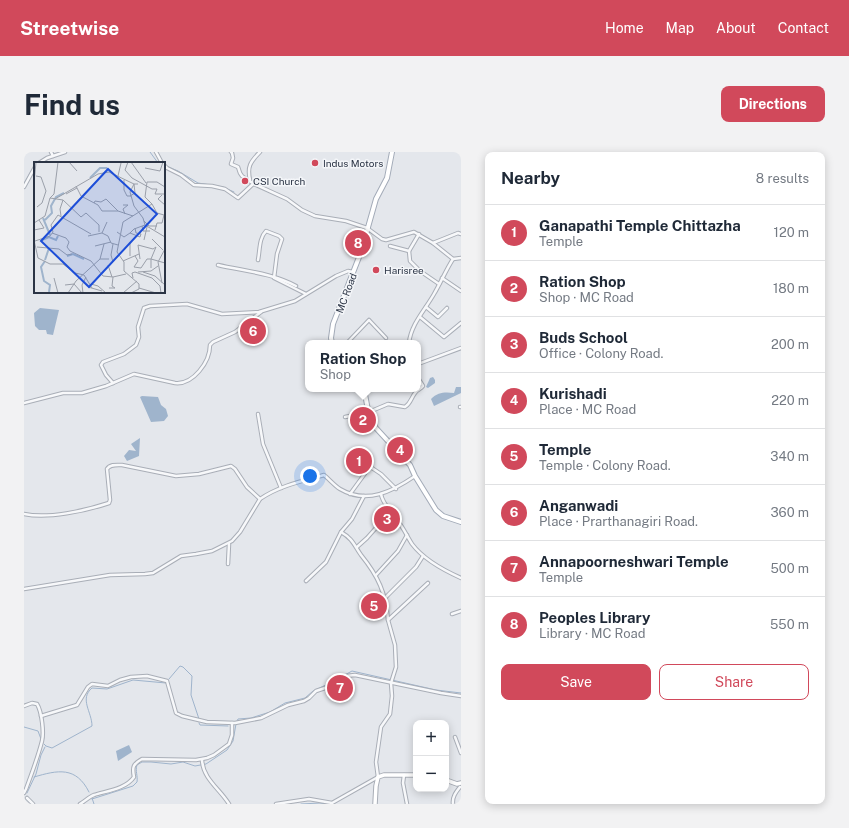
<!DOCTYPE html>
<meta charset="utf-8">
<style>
:root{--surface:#fff;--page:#f2f2f3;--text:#1f2937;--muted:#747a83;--line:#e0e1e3;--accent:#d1495b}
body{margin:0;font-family:"Public Sans",sans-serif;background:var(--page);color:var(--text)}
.controls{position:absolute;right:12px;bottom:12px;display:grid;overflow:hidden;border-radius:8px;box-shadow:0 2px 10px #0003}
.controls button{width:36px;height:36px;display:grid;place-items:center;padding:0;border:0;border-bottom:1px solid var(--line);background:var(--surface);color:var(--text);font:20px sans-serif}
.you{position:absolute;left:286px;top:324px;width:14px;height:14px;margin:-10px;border:3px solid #fff;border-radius:50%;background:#1a73e8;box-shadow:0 0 0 6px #1a73e833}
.badge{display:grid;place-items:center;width:26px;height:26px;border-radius:50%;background:var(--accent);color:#fff;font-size:13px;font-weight:700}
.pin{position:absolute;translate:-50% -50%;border:2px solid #fff;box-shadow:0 1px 4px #0006}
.popup{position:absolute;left:281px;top:188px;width:116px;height:52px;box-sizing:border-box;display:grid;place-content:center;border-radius:8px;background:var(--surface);filter:drop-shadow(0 1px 3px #0005);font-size:13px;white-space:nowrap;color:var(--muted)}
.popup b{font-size:15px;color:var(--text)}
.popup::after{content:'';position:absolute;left:50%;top:100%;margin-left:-8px;border:8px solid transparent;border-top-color:var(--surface)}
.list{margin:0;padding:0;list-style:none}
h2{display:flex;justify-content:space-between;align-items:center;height:52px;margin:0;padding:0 16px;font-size:17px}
h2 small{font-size:13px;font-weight:400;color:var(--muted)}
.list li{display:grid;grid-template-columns:26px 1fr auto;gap:12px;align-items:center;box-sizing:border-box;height:56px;padding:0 16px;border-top:1px solid var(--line)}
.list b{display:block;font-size:15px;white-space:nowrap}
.list p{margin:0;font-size:13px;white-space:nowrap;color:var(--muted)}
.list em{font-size:13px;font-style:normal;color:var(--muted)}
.actions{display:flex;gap:8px;padding:12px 16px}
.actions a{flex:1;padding:9px 0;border:1px solid var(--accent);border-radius:8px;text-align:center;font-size:14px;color:var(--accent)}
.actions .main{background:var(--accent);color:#fff}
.map{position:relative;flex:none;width:437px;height:652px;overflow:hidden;border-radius:8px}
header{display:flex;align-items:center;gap:24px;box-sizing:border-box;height:56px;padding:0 20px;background:var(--accent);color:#fff}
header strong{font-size:19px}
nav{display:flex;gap:22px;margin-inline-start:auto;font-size:14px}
.intro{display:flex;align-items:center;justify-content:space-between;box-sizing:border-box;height:96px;padding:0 24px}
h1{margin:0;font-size:28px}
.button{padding:10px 18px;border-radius:8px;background:var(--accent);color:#fff;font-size:14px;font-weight:700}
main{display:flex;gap:24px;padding:0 24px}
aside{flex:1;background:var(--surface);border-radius:8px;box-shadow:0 2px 10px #0003}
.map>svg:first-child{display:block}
.water{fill:#9fb4cc}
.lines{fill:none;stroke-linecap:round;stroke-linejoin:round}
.stream{stroke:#9fb4cc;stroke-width:1}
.street-casing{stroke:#a9aeb7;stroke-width:4.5}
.secondary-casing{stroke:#a9aeb7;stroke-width:5.5}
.primary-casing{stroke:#a3abb8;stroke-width:6}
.street{stroke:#f7f8fa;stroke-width:2.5}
.secondary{stroke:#fff;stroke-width:3.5}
.primary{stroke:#fff;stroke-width:4}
.poi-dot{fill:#d1495b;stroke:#f4f6f9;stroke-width:1.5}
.labels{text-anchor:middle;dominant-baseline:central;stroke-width:3;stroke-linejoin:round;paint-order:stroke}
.poi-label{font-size:10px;fill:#2b3445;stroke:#f4f6f9;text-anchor:start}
.street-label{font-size:10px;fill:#2b3445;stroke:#f4f6f9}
.inset-river{fill:none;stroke:#9fb4cc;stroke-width:2}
.inset-road{fill:none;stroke:#9a9fa9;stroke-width:1}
.view{fill:#1d4ed8;fill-opacity:0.15;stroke:#1d4ed8;stroke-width:2}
.inset-edge{fill:none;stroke:#2b3445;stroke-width:2}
</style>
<header>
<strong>Streetwise</strong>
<nav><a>Home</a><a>Map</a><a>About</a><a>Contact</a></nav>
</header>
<div class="intro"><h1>Find us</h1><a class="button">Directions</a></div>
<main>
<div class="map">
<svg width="437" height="652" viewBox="0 0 437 652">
<rect width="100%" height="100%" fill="#e4e7ec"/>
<g class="water">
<polygon points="16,156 35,158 29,183 23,182 22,178 15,178 11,174 10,161"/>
<polygon points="409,225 411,228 411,231 404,236 402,235 406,226"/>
<path d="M432,235H437V241L410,254L407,247C414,240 421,240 430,241Z"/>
<polygon points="118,244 134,245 137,253 142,257 144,264 140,269 127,270 116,245"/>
<polygon points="116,286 115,304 103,309 100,304 105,298 112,299 107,292"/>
<polygon points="105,593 108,600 94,609 92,599"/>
</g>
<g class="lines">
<g class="stream">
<polyline points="126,0 134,11"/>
<polyline points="142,14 154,19 174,31 199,35 210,40"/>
<polyline points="1,30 9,16"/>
<polyline points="145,527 156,514 159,515 168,524 167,543 175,567"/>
<polyline points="213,569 214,567 227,566 246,560 261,551 281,546 289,539 306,531 328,519 412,538 437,541"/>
<polyline points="175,571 176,573 204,574"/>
<polyline points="0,575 14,579 17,587"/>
<path d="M20,592L22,594L28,596L68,574C68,560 55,547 68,536L83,537L109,528L142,531"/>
<path d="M10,625C34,618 52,614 65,640"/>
<polyline points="3,641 12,622 17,603 21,595"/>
<polyline points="68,646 70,652"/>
<path d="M68,647L109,634L113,630C114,624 111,619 113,613L118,610H127L147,612L159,610L171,614L182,612L203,598L209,589L212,572"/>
<polyline points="277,652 296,651 303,652"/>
</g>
<defs>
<g id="street">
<polyline points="27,0 29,4"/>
<polyline points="132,0 138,11"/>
<polyline points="207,0 208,1 209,6 207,12 214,15 216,21 218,24 230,32 263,47 278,58 291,64 322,69 343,76 358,87 362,88 390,80 409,91 429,107 437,106"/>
<polyline points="15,11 23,6 41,0"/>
<polyline points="140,13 143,16 157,23 170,33 188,34 201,37 214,46 229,32"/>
<path d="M226,28C223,15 226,10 236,0"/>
<polyline points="0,35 11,15"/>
<polyline points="409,91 434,81 437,82"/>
<polyline points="366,94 385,99 395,82"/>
<polyline points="385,99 386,109 396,119 415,132"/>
<path d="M234,108C236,98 235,86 242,79L255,84L258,87L253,102L250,126L282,142"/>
<path d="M194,113C220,119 248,121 272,134"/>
<polyline points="418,126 437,139"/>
<polyline points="402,155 414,165 423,156"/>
<polyline points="396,165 420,185 437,171"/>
<polyline points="323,191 345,168 362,186"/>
<path d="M385,191C387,172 401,158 410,142C417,130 422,118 429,107"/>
<polyline points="394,212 437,196"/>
<polyline points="89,231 82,223 77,213 79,210 100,202 112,193 115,185 114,175 120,156 126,154 163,152 198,162 235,160 271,149 312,124 324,119 329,120"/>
<path d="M0,251L39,241H58L82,234L110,222L151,231C169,233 186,210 186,193L189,190L211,180L237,160"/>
<polyline points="436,255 437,255"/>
<polyline points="234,262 239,292 257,336"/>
<path d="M321,265L345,260L364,252L381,255C387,251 387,246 391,241C393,238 397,237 399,234L394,226"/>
<polyline points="326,342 345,316 348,316 357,322 372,337"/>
<path d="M357,342C358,351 368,361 373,368C379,375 383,384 388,392C400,408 419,418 437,426"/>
<path d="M0,362C24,367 61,359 85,351L86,348L83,317C86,312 93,313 98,313L152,324L175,322L207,314L211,317L223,335L236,347"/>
<path d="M317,380C329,387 330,393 337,403C354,424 362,441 364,468L404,431"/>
<polyline points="333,395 343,386 367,359"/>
<polyline points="204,412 205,392"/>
<polyline points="352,423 374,399 383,383"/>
<polyline points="282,429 302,410 317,380 328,367 340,344"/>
<path d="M0,437L86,423L121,422L129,421L157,404L172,402L188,399L208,389L216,380L236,347C255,334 278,329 300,323C305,327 311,334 316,337C343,353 369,339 391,324"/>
<polyline points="361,446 392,415 399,404"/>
<polyline points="428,462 437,459"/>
<path d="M0,554L8,551L13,552C18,560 20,581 18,589C14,605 8,621 2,637L0,641"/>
<polyline points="17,564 53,553 64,535 68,532 84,534 96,528 107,525 123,524 143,529 152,561 158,564 183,570 211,571 237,566 264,553 280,549 285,546 292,539 304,535 322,524 331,523 417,541 437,544"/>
<polyline points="431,585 437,601"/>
<path d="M178,608C179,627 196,637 205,652"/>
<polyline points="380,623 379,631 383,652"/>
<polyline points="3,646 9,652"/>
<path d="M56,652C61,649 65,645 70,643C82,639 102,637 110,625C108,615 109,612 118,607L172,608L183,606L190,603L205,592L208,583V571"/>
<polyline points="252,652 285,647 308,651 354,625 352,610 357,575 366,562 368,544 367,531 372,515 371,493 364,468"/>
<path d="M429,652C428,645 432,640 436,635"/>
</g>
<g id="secondary">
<polyline points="422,628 433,632 437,631"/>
<polyline points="351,652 352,634 354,625 360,623 392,623"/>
</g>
<g id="primary">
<polyline points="308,191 307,186 309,172 337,100 352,47 363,26 368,0"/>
<polyline points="340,237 344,258 351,275 386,313 391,324 412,358 419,364 437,370"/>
</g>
</defs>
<use href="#street" class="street-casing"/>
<use href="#secondary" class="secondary-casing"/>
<use href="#primary" class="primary-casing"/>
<use href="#street" class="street"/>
<use href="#secondary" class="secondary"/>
<use href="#primary" class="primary"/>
</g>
<g class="poi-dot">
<circle cx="291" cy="11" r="4"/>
<circle cx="221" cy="29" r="4"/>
<circle cx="352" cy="118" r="4"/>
</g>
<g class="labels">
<g class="poi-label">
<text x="299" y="11">Indus Motors</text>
<text x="229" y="29">CSI Church</text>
<text x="360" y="118">Harisree</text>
</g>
<g class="street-label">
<text transform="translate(322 141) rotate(-69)">MC Road</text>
</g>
</g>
<g transform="translate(10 10)">
<rect width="131" height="131" fill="#e4e7ec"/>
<path class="inset-river" d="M56,16L66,6H73M9,56L16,73M11,58L18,51L17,44L22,35L30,31M8,78L15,75L22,78L24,74M33,94L39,92L50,97M11,98L15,86M11,99L7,105L10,119L16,123L15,130"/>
<path class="inset-road" d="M24,0L20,32L16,36L29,38L47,55L52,51L65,63V70M35,0L43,9M94,0L91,8L98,16L118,27H123L121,32H130M97,0L112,21M111,6L126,9L129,0M2,14L7,15L12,29L8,41L3,45M84,14L87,1M90,18V28L93,34H97M0,21L2,0M104,22H100L96,30L100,44L109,56L111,63L131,75M42,24L47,34L64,43L68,49H84M32,32L43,26M128,33L124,37L131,43M21,37L64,12L75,10L100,22L101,31L96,34M60,41L61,39L67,40L72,37L84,49L99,54M118,42L123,51L130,53L128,61H123L121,68M89,43H94L89,47L91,52M27,54L26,47L29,38M110,59L115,64H123M0,61L11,54L16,36M108,64L109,69H116M101,66L102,71L107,72L106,75M0,68L10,66L5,58M83,70L90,75L96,71L106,75M18,71L32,76L35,80L33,85L36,89L57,99L69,114L79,115L92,112M68,71L73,60M96,71L100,67L111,63M54,74L68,71L74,74L77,81L84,83M118,77L129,88M0,78L4,96L16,102H29L41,111L50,113L58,126M110,78L113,65M1,79L16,74L19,70L17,63L24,53L57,72M96,80V94M70,82L66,97H75M61,84L77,80M3,85L25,87L33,93L38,92M106,97L104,83L119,87L122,85L117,97M89,99L105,92M74,103L78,115M76,103L79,100L77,93L79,82M100,105L107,106L113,97H117M100,105L104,99L101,94M117,106V97L131,101M104,110L117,109L124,104M109,110L121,114L131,123M20,116L24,131M99,116L98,111L101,110L118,116L126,124L127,131M128,121L124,100L131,87M57,122L64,124L72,131M31,123L40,122L48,131M54,125L68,129M75,126H81L78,124L79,115M105,126L122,131M34,131L42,119L66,97M49,131L48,123L52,115M89,131L103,119M97,131L105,127V122L90,109V100L83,90L89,60L118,42L111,35L113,20H123L131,25"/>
<path class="view" d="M74,7L123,52L55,125L7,79Z"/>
<rect width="131" height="131" class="inset-edge"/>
</g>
</svg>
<div class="controls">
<button>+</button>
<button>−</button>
</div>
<div class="you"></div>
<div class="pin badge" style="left:335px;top:309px">1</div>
<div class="pin badge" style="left:339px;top:268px">2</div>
<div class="popup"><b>Ration Shop</b>Shop</div>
<div class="pin badge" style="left:363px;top:367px">3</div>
<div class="pin badge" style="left:376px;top:298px">4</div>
<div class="pin badge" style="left:350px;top:454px">5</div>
<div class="pin badge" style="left:229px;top:179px">6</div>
<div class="pin badge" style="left:316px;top:536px">7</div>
<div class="pin badge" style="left:334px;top:91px">8</div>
</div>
<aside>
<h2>Nearby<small>8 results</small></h2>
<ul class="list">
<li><span class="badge">1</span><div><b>Ganapathi Temple Chittazha</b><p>Temple</p></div><em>120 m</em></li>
<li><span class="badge">2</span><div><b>Ration Shop</b><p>Shop · MC Road</p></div><em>180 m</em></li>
<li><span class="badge">3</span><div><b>Buds School</b><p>Office · Colony Road.</p></div><em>200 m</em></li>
<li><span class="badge">4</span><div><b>Kurishadi</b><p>Place · MC Road</p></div><em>220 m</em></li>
<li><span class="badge">5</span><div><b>Temple</b><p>Temple · Colony Road.</p></div><em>340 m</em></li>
<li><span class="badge">6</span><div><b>Anganwadi</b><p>Place · Prarthanagiri Road.</p></div><em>360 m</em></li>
<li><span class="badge">7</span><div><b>Annapoorneshwari Temple</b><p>Temple</p></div><em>500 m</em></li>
<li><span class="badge">8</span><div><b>Peoples Library</b><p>Library · MC Road</p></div><em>550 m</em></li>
</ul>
<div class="actions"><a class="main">Save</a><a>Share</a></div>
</aside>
</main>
